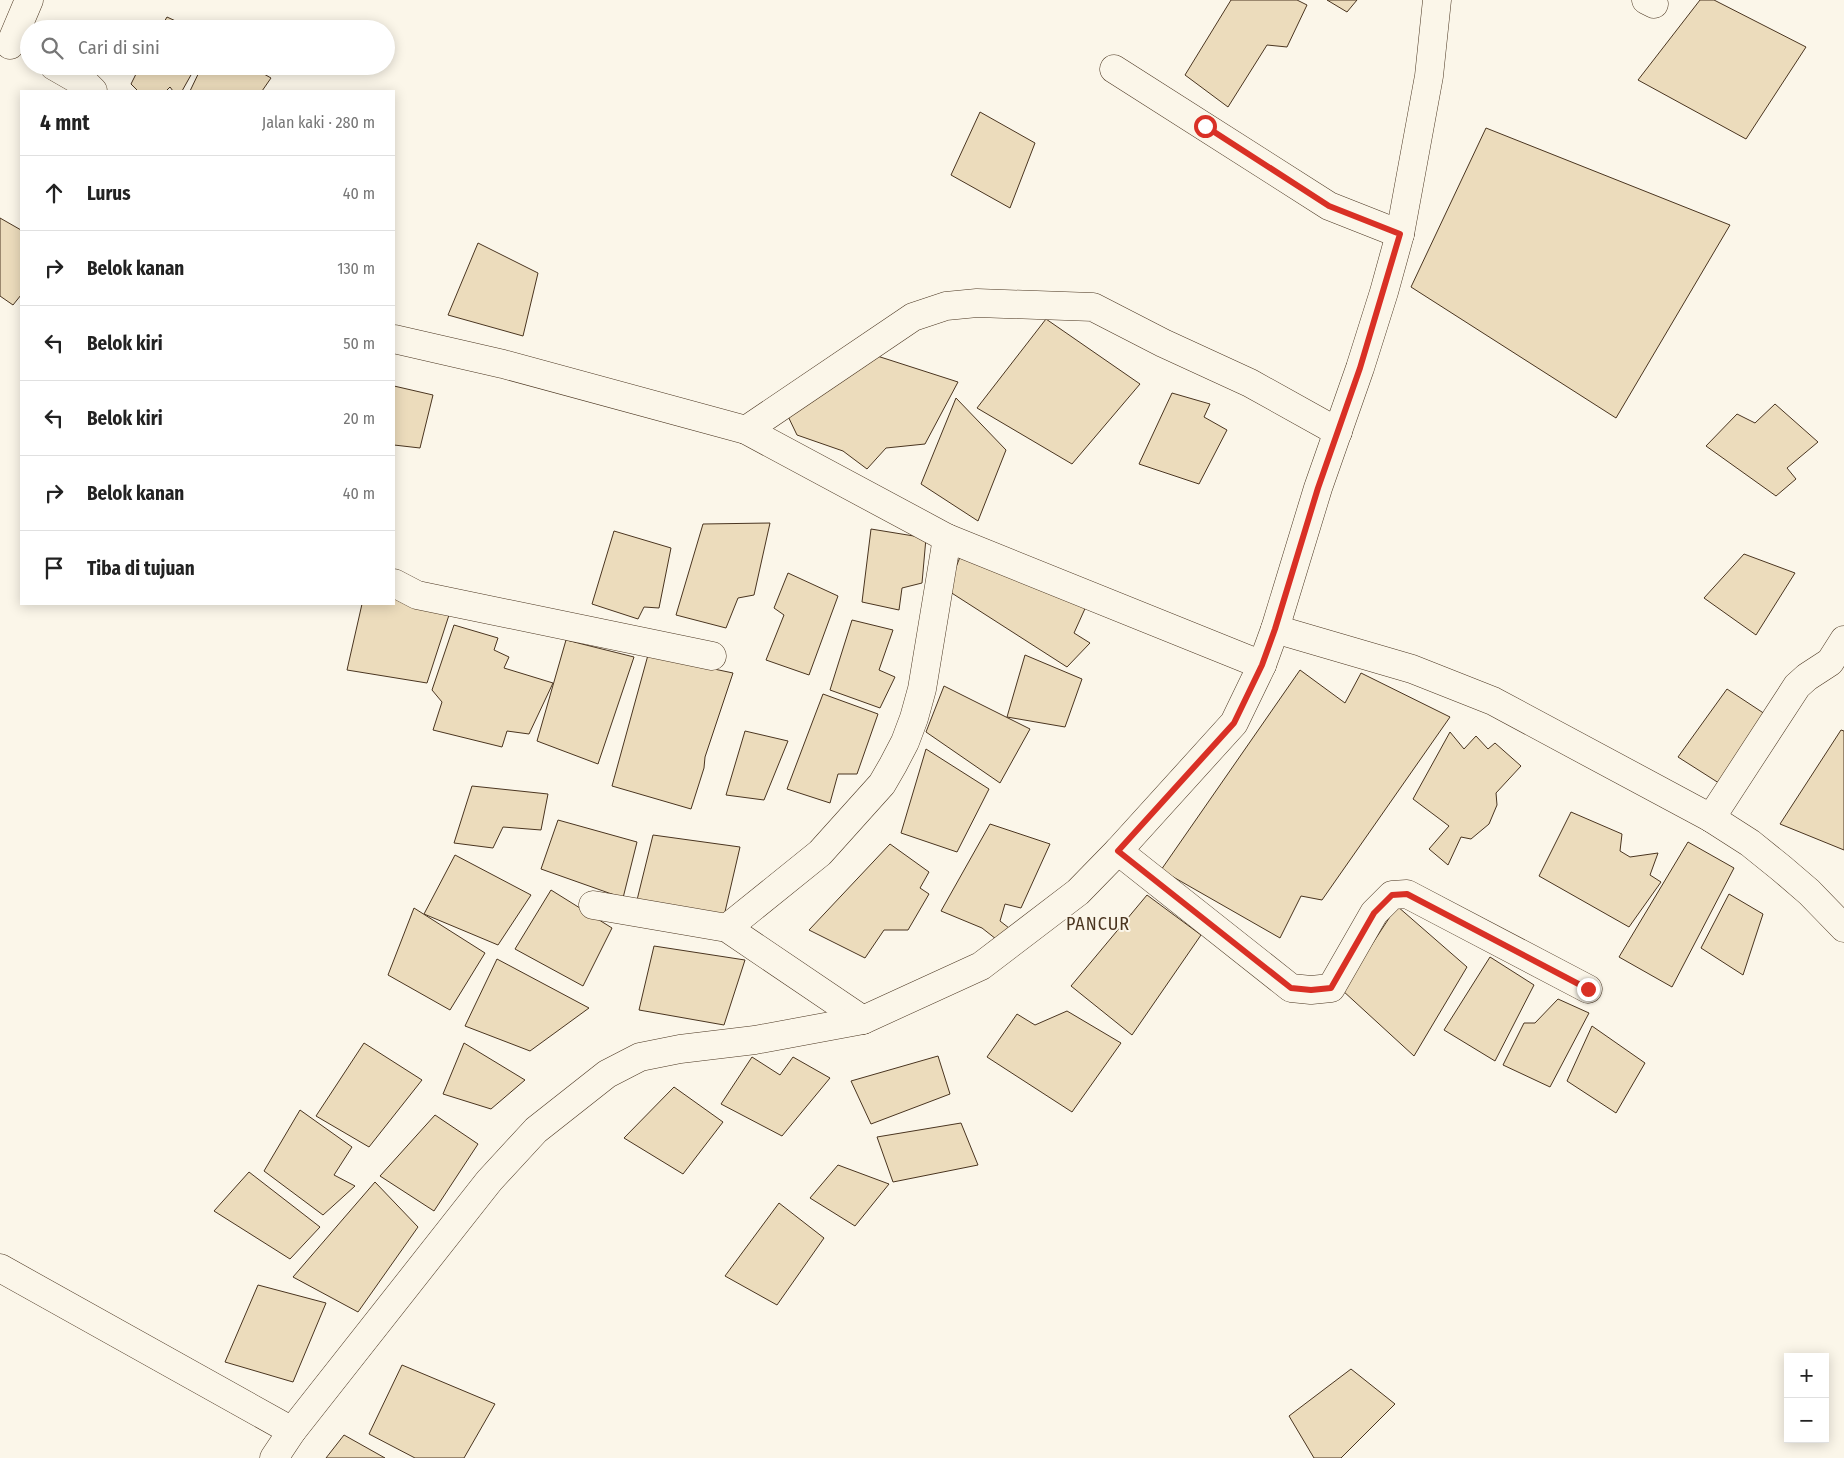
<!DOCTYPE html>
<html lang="id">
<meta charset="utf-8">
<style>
:root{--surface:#fff;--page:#f2f2f2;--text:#222;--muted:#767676;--line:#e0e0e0}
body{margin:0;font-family:"Fira Sans Condensed",sans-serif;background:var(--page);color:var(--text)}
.controls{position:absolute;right:15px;bottom:15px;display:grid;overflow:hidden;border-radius:0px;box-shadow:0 2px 12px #0003}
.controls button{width:45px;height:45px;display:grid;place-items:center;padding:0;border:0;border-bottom:1px solid var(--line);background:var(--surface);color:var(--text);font:25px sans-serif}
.stop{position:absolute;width:15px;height:15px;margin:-11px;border:4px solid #d93025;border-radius:50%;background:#fff}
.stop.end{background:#d93025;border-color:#fff;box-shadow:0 1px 5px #0008}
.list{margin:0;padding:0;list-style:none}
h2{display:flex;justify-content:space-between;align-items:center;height:65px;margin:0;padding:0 20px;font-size:21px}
h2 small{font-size:16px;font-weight:400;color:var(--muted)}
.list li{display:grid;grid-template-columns:32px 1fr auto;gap:15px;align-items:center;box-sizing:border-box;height:75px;padding:0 20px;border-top:1px solid var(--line)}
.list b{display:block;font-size:19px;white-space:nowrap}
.list em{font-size:16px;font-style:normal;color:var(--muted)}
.icon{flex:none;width:28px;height:28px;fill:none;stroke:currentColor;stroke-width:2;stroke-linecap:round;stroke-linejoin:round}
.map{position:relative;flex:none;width:1844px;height:1458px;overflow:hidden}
.search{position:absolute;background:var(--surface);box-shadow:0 2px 12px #0003;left:20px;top:20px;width:375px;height:55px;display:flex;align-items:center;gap:12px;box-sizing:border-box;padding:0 18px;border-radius:28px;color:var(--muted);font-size:19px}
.panel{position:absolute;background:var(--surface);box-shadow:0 2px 12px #0003;left:20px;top:90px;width:375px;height:515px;border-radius:0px}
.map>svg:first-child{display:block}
.building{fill:#ecdcbc;stroke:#4a3520}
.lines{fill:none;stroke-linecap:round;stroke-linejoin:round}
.minor-casing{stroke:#4a3520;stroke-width:29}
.minor{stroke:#fbf6e9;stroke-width:28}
.route{stroke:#d93025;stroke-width:6}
.labels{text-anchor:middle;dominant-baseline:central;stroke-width:4;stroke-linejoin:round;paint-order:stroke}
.quarter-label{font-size:18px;letter-spacing:1px;fill:#4a3520;stroke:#fbf6e9}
</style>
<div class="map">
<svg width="1844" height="1458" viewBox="0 0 1844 1458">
<rect width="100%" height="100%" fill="#fbf6e9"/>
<g class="building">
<polygon points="1231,0 1297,0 1307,5 1287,47 1267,45 1228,107 1185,75"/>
<polygon points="1327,0 1357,0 1347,12"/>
<polygon points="1700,0 1714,0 1806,47 1746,139 1638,80"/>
<polygon points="167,17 193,29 160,29"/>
<polygon points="140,66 196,66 182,91 173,91 170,87 166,91 138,91 131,84"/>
<polygon points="202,66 250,66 271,78 262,91 190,91"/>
<polygon points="980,112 1035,143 1010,208 951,175"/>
<polygon points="1486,128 1730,225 1616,418 1411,287"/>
<polygon points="0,218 21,230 21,295 13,305 0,296"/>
<polygon points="478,243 538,273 523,336 448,315"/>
<polygon points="1046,319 1140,384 1072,464 977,408"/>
<polygon points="871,354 958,382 925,444 886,448 867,469 843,451 797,435 785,410"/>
<polygon points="394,386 433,395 420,448 394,445"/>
<polygon points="1172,393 1210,404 1204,417 1227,430 1199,484 1139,464"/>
<polygon points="956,398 1006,450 978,521 921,484"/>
<polygon points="1775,404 1818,442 1787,468 1796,479 1776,496 1706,446 1737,414 1755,423"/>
<polygon points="770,523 754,595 738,598 726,628 676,615 703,524"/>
<polygon points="871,529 926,538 922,583 902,588 899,610 862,602"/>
<polygon points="614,531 671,548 659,608 644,607 638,619 592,604"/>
<polygon points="962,552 1088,602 1074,633 1090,643 1067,667 947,590"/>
<polygon points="1744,554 1795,573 1756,635 1704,598"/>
<polygon points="788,573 838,596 809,675 766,660 784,615 774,608"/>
<polygon points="394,597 449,615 427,683 347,670 362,604 394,604"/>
<polygon points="852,620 893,630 879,670 895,677 880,708 830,690"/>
<polygon points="454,625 498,638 494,650 509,657 504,668 553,683 529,734 507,731 502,747 433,730 442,702 432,690"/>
<polygon points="566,640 634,657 598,764 537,741"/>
<polygon points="648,655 733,673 705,757 704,768 691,809 612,786"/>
<polygon points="1025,655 1082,679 1065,727 1007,717"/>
<polygon points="1300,670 1345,703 1361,673 1450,717 1322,900 1301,896 1280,938 1161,870"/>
<polygon points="944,686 1030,729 1000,783 926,732"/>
<polygon points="1727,689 1768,716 1722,785 1678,757"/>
<polygon points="823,694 878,714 857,774 838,774 830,803 787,789"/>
<polygon points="1841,730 1844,731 1844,850 1780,824"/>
<polygon points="745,731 788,741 764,800 726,795"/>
<polygon points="1450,732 1464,749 1476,736 1488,749 1495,743 1521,766 1496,793 1497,805 1489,824 1471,839 1461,837 1448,865 1429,849 1449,826 1413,799"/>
<polygon points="926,749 989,789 957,852 901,833"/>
<polygon points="472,786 548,794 541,830 503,827 493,848 454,843"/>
<polygon points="1571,812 1622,834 1620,851 1630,857 1658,853 1650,875 1661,882 1629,927 1539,876"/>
<polygon points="558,820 637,842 623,898 541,869"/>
<polygon points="990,824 1050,844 1021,908 1005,904 1000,921 1009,928 996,939 982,928 941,911"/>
<polygon points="653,835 740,847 724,916 637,900"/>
<polygon points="1688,842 1734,868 1672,987 1619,957"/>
<polygon points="890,844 929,872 920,888 929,894 908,930 884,930 865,958 809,930"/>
<polygon points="455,855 531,895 498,945 424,914"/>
<polygon points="551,890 612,928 583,986 515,949"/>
<polygon points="1729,894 1763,914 1743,975 1701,948"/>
<polygon points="1147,895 1201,935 1132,1035 1071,986"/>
<polygon points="1397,906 1467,967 1414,1056 1342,990"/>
<polygon points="414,908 485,953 450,1010 388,975"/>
<polygon points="654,946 745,960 724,1025 639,1010"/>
<polygon points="1490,957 1534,985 1495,1061 1444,1030"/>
<polygon points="497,959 589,1008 530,1051 465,1026"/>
<polygon points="1558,999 1589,1013 1550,1087 1503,1065 1524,1023 1535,1023"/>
<polygon points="1067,1011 1121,1043 1072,1112 987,1057 1017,1014 1035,1025"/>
<polygon points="1592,1026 1645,1063 1616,1113 1567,1081"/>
<polygon points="364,1043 422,1080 369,1147 316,1116"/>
<polygon points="464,1043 525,1080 491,1109 443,1094"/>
<polygon points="938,1056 950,1094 871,1124 851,1081"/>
<polygon points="752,1057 780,1075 793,1057 830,1078 782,1136 721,1104"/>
<polygon points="674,1087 723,1122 683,1174 624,1138"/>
<polygon points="300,1110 352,1147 334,1175 355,1186 323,1215 264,1171"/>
<polygon points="435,1115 478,1144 434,1211 380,1176"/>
<polygon points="961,1123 978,1165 893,1182 877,1137"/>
<polygon points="838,1165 889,1184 855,1226 810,1198"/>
<polygon points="249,1172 320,1227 290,1259 214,1211"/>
<polygon points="375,1182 418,1227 358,1312 293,1277"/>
<polygon points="779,1203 824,1238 777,1305 725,1276"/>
<polygon points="258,1285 326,1303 293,1382 225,1362"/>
<polygon points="402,1365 495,1404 464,1458 415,1458 369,1434"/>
<polygon points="1351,1369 1395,1404 1341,1458 1314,1458 1289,1416"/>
<polygon points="344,1435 385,1458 326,1458"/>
</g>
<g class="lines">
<defs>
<g id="minor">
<polyline points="1646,0 1654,4"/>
<polyline points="10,45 29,0"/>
<polyline points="54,66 87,85 93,91"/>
<polyline points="1114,69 1329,206 1400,234"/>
<polyline points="394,339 503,364 746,430 947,538 1262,665"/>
<polyline points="746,430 913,317 946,306 977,303 1093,307 1163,343 1250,383 1338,432"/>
<polyline points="394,583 417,595 712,656"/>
<polyline points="1275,629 1412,669 1493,701 1711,818 1750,843 1781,868 1809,892 1844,928"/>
<polyline points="1711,818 1797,686 1807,677 1830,662 1844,640"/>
<polyline points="1118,851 1291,988 1311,990 1331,988 1374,913 1392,895 1407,894 1588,989"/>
<polyline points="593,905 727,928 863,1020"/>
<polyline points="727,928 820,853 882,784 893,765 905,742 914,718 922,689 947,538"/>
<polyline points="0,1268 292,1431"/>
<polyline points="274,1458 292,1431 489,1181 536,1130 607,1074 640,1057 680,1049 755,1040 863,1020 981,966 1078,892 1118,851 1234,723 1262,665 1275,629 1318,488 1360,368 1384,292 1400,234 1429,76 1437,0"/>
</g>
</defs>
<use href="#minor" class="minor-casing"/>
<use href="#minor" class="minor"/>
</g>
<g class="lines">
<polyline class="route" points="1205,126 1329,206 1400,234 1360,368 1318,488 1275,629 1262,665 1234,723 1118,851 1291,988 1311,990 1331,988 1374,913 1392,895 1407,894 1588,989"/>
</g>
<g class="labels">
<g class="quarter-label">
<text x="1098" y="924">PANCUR</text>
</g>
</g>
</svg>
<div class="controls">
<button>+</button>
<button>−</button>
</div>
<div class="stop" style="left:1205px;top:126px"></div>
<div class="stop end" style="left:1588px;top:989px"></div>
<div class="search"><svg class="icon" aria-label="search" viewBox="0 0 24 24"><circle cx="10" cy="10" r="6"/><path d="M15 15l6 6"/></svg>Cari di sini</div>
<section class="panel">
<h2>4 mnt<small>Jalan kaki · 280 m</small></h2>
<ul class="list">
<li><svg class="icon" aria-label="ahead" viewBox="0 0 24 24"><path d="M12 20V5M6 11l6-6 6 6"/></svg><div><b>Lurus</b></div><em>40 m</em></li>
<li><svg class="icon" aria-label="right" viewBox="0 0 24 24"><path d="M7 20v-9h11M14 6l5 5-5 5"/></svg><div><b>Belok kanan</b></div><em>130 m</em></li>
<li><svg class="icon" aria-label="left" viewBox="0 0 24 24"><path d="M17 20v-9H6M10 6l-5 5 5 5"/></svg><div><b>Belok kiri</b></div><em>50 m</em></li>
<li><svg class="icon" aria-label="left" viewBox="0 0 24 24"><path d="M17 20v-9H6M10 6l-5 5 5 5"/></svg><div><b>Belok kiri</b></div><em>20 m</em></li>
<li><svg class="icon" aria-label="right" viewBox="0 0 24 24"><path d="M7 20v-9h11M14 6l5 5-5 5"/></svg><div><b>Belok kanan</b></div><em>40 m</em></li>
<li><svg class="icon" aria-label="arrive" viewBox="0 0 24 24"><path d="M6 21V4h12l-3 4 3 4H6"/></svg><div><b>Tiba di tujuan</b></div></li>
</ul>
</section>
</div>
